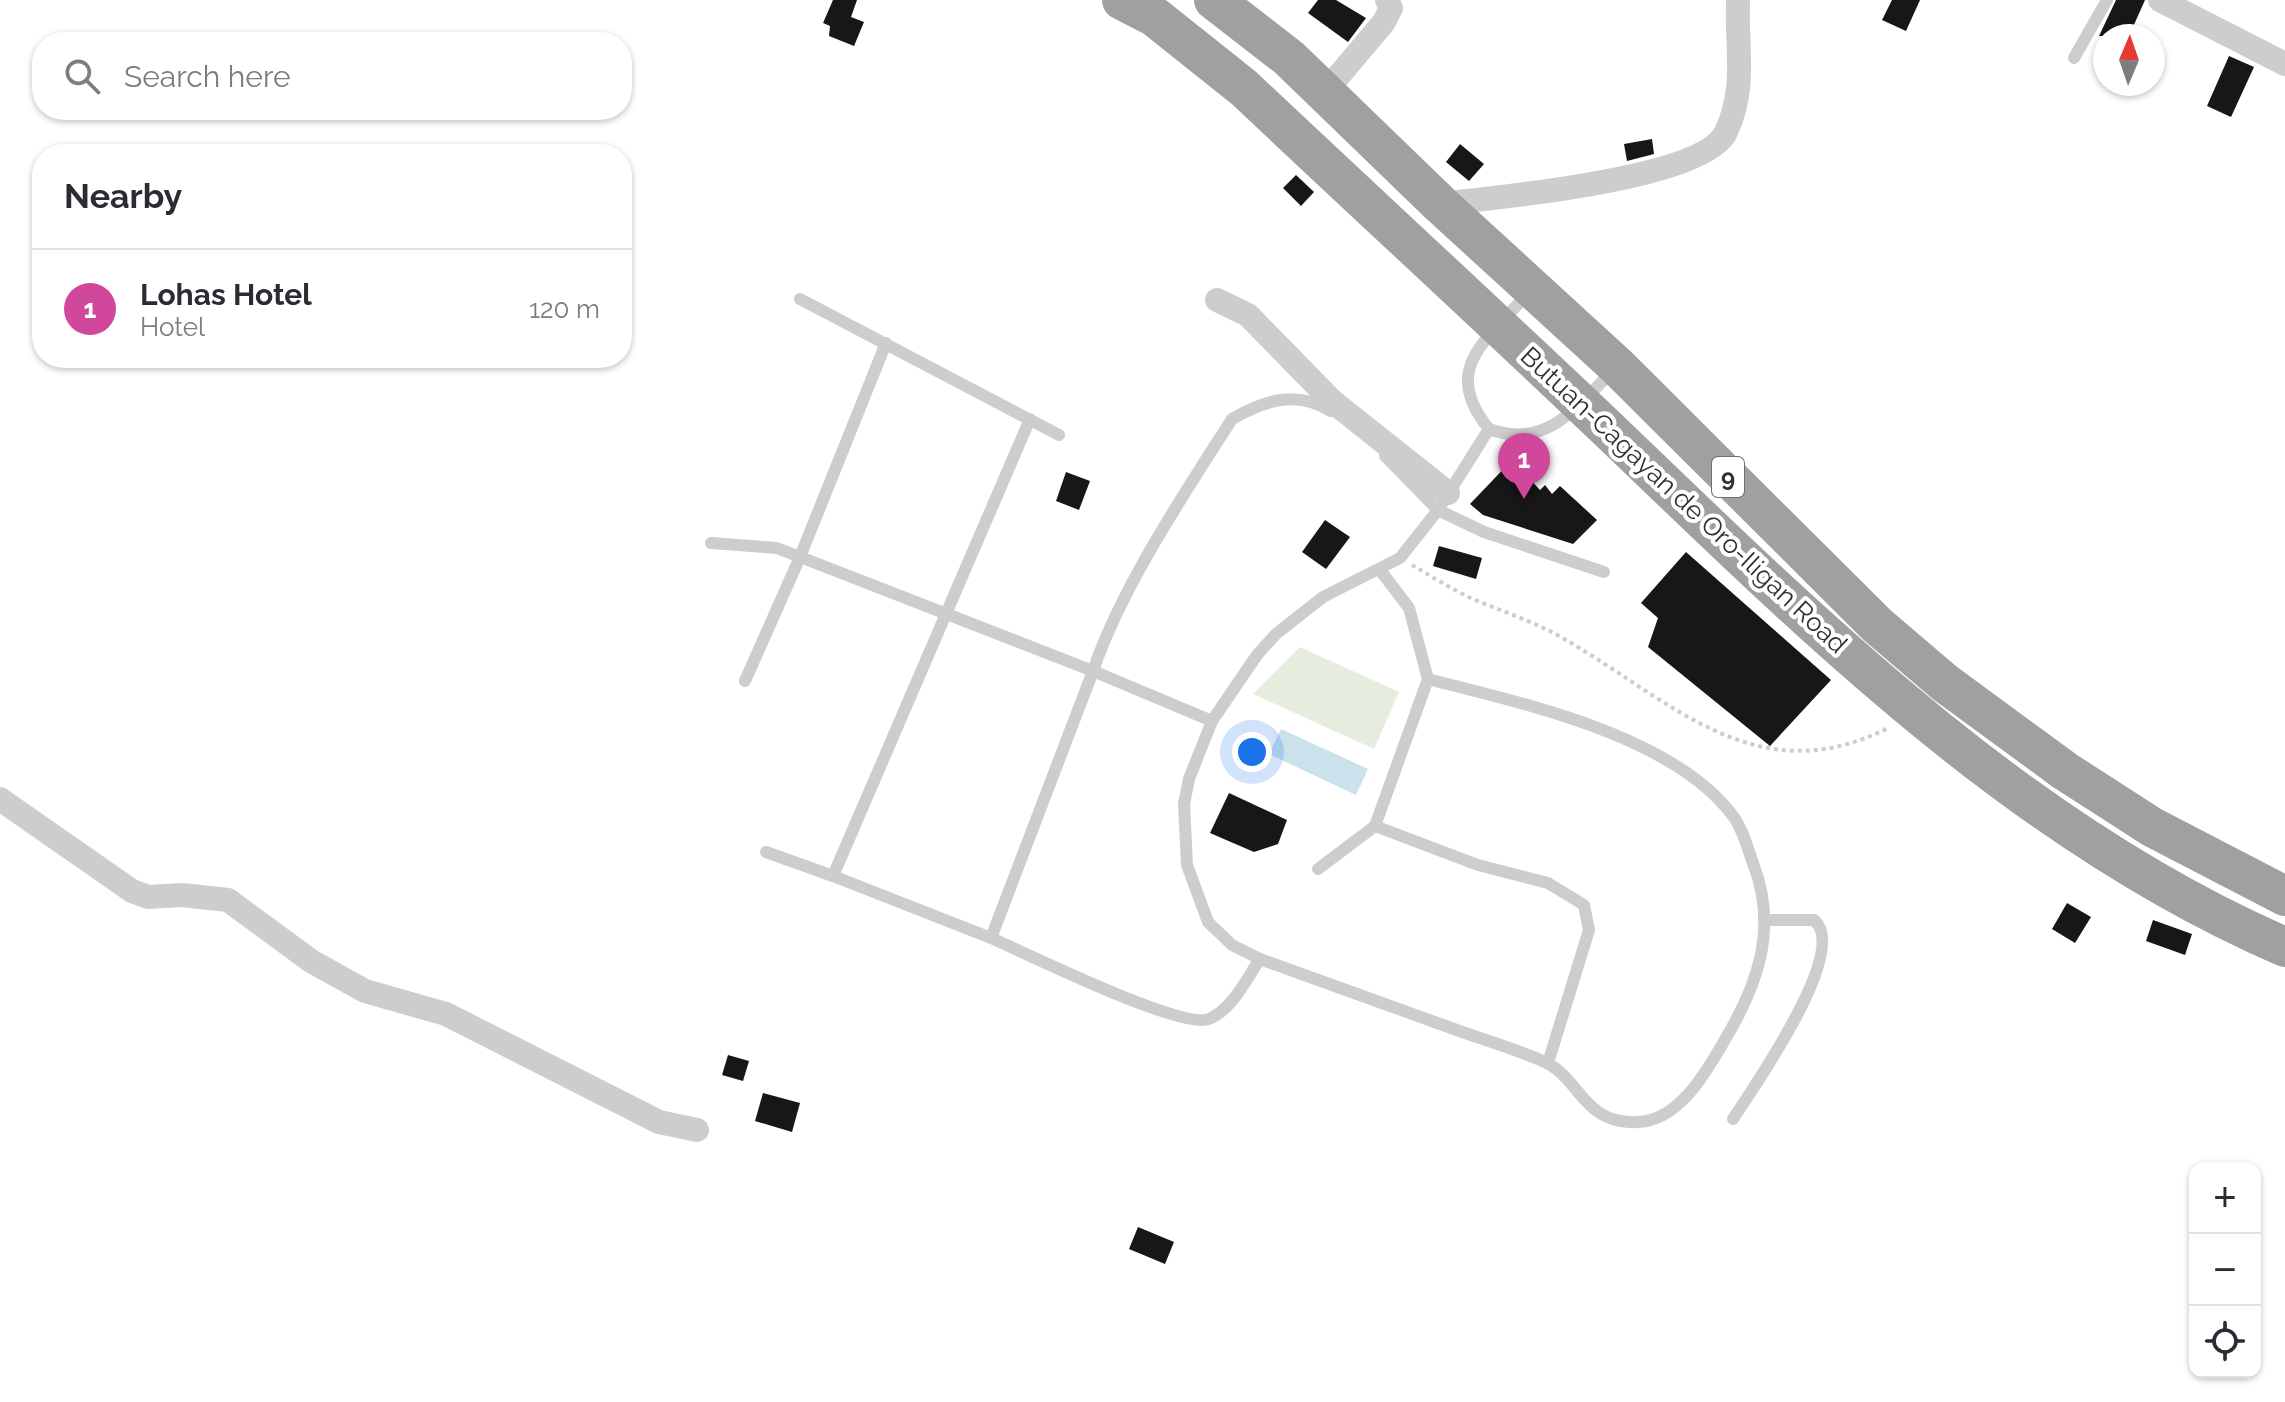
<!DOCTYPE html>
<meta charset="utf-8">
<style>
:root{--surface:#fff;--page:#f7f7f7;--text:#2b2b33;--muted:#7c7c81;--line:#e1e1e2;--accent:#0f766e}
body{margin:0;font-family:Raleway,sans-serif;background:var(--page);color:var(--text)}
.controls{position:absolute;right:24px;bottom:24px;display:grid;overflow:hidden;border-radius:16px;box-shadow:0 2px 6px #0004}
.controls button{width:72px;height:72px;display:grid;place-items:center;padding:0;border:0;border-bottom:2px solid var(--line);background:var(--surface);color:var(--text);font:40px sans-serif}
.compass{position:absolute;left:2093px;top:24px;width:72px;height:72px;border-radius:50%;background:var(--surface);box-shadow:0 2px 6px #0004;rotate:2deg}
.you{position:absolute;left:1252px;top:752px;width:28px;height:28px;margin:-20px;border:6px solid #fff;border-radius:50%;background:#1a73e8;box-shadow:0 0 0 12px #1a73e833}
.badge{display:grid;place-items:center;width:52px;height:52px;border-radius:50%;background:var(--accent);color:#fff;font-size:26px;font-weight:700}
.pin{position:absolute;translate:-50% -66px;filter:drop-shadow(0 2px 4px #0008)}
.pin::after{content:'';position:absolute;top:42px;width:28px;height:24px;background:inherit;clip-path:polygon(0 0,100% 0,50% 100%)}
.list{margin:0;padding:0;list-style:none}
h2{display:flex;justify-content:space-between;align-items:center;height:104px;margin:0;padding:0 32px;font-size:34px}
h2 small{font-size:26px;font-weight:400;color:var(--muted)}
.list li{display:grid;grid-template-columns:52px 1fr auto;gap:24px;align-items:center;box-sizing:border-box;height:120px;padding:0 32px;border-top:2px solid var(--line)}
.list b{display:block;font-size:30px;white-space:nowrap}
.list p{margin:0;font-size:26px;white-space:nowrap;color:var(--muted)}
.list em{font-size:26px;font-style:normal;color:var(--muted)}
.icon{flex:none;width:44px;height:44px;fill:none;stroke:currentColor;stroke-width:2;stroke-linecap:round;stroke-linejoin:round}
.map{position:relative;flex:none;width:2285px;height:1402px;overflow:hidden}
.search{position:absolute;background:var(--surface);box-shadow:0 2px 6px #0004;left:32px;top:32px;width:600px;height:88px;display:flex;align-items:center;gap:20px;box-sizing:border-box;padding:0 28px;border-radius:32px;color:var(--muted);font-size:30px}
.panel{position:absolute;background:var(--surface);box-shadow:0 2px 6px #0004;left:32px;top:144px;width:600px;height:224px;border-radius:32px}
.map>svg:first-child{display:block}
.green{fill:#e7edde}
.water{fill:#cbe1ec}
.building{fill:#171717}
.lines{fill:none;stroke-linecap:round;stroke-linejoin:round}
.path{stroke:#cdcdcd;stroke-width:4;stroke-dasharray:4 4;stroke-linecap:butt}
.service{stroke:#cdcdcd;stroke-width:12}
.minor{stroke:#cdcdcd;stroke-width:24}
.trunk{stroke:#a0a0a0;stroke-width:40}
.labels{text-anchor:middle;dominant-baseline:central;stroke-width:8;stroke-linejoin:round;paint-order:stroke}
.shield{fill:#fff;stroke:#6e6e6e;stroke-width:2}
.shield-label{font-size:24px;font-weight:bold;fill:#303030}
.street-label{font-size:26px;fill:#303030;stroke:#fff}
</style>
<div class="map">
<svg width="2285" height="1402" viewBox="0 0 2285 1402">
<rect width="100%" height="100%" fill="#fff"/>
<polygon class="green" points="1300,647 1399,692 1374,749 1253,694"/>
<polygon class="water" points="1281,729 1368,769 1356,795 1269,754"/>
<g class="building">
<polygon points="833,0 857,0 851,17 864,22 854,46 829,36 830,26 823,23"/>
<polygon points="1318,0 1336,0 1366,18 1348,42 1308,13"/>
<polygon points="1892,0 1920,0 1906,31 1882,20"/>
<polygon points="2116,0 2145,0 2129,36 2099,36"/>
<polygon points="2229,56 2254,67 2231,117 2207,106"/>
<polygon points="1652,139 1654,154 1627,161 1624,144"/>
<polygon points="1460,144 1484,164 1469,181 1446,162"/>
<polygon points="1296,175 1314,192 1301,206 1283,188"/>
<polygon points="1512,460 1540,490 1545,485 1552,494 1560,486 1597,520 1573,544 1483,515 1470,504"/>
<polygon points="1066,472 1090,481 1079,510 1056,501"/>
<polygon points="1325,520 1350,537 1326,569 1302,552"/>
<polygon points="1439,546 1482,558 1476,579 1433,566"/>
<polygon points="1686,552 1831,680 1770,746 1648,647 1658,618 1641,603"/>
<polygon points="1229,793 1287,820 1278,844 1254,852 1210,833"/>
<polygon points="2067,903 2091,917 2075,943 2052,929"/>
<polygon points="2153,920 2192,934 2185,955 2146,941"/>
<polygon points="728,1055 749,1061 743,1081 722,1075"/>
<polygon points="763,1093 800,1103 792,1132 755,1121"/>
<polygon points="1138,1227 1174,1242 1165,1264 1129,1249"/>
</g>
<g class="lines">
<path class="path" d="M1412,565C1431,576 1451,589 1471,598C1503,612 1536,622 1566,640C1673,702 1757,794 1888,728"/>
<g class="service">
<polyline points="2074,58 2107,0"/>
<path d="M1528,293C1488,340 1439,368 1489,429C1546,450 1577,407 1613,370"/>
<polyline points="800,299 1059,435"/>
<polyline points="1030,419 833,876 991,938 1093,671 1212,721"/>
<polyline points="1385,456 1438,510 1484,532 1604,572"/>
<path d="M711,543L777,548L1093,671C1121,588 1184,494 1232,419C1265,400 1296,390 1331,411"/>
<path d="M1428,679C1521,703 1673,735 1733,816C1743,829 1748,850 1754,866C1778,930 1757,987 1723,1043C1705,1074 1678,1121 1638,1122C1583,1125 1581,1079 1545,1062C1516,1049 1484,1040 1454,1029C1389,1006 1325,982 1260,959L1232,945L1208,922L1187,865L1184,804L1189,779L1212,721L1257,655L1276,634L1323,597L1400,558L1438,510L1489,429"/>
<polyline points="745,681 800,557 886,343"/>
<polyline points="1375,826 1478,865 1548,883 1584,905 1589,930 1548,1063"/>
<polyline points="766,852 833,876"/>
<polyline points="1318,869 1375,826 1428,679 1409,608 1380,570"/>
<path d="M991,938C1026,953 1181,1030 1209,1019C1232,1010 1247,978 1260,959"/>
<path d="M1733,1119C1753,1088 1851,950 1814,920H1766"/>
</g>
<g class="minor">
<polyline points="2160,0 2285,64"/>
<polyline points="1325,92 1384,22 1391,8 1387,0"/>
<path d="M1440,204C1494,198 1704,179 1726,132C1747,87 1736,47 1738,0"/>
<polyline points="1217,300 1248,315 1332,401 1448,493"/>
<polyline points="0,799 132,891 148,897 182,895 228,900 311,961 365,991 446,1014 659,1122 697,1130"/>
</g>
<g class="trunk">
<path d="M1122,0L1155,17L1244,88C1366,203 1490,317 1612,433C1815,628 2023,834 2285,947"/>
<polyline points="1214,0 1289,58 1440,204 1617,366 1877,625 1945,683 2065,771 2152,827 2285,896"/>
</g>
</g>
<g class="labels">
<rect class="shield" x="1712" y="457" width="32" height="40" rx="6"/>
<g class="shield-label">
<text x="1728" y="477">9</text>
</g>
<g class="street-label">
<text transform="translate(1684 500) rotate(43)">Butuan-Cagayan de Oro-Iligan Road</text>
</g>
</g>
</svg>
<div class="controls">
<button>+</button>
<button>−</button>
<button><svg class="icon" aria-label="locate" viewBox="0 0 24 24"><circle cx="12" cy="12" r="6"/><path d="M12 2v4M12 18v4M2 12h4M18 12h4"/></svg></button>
</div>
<svg class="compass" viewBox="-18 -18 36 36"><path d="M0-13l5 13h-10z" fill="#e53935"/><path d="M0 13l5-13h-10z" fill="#7c7c81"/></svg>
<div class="you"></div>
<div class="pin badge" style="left:1524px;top:499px;background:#d1479c">1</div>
<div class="search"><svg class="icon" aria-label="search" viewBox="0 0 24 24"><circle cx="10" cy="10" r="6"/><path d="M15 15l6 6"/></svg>Search here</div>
<section class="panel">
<h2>Nearby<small></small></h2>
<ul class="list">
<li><span class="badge" style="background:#d1479c">1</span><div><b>Lohas Hotel</b><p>Hotel</p></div><em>120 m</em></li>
</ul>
</section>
</div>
